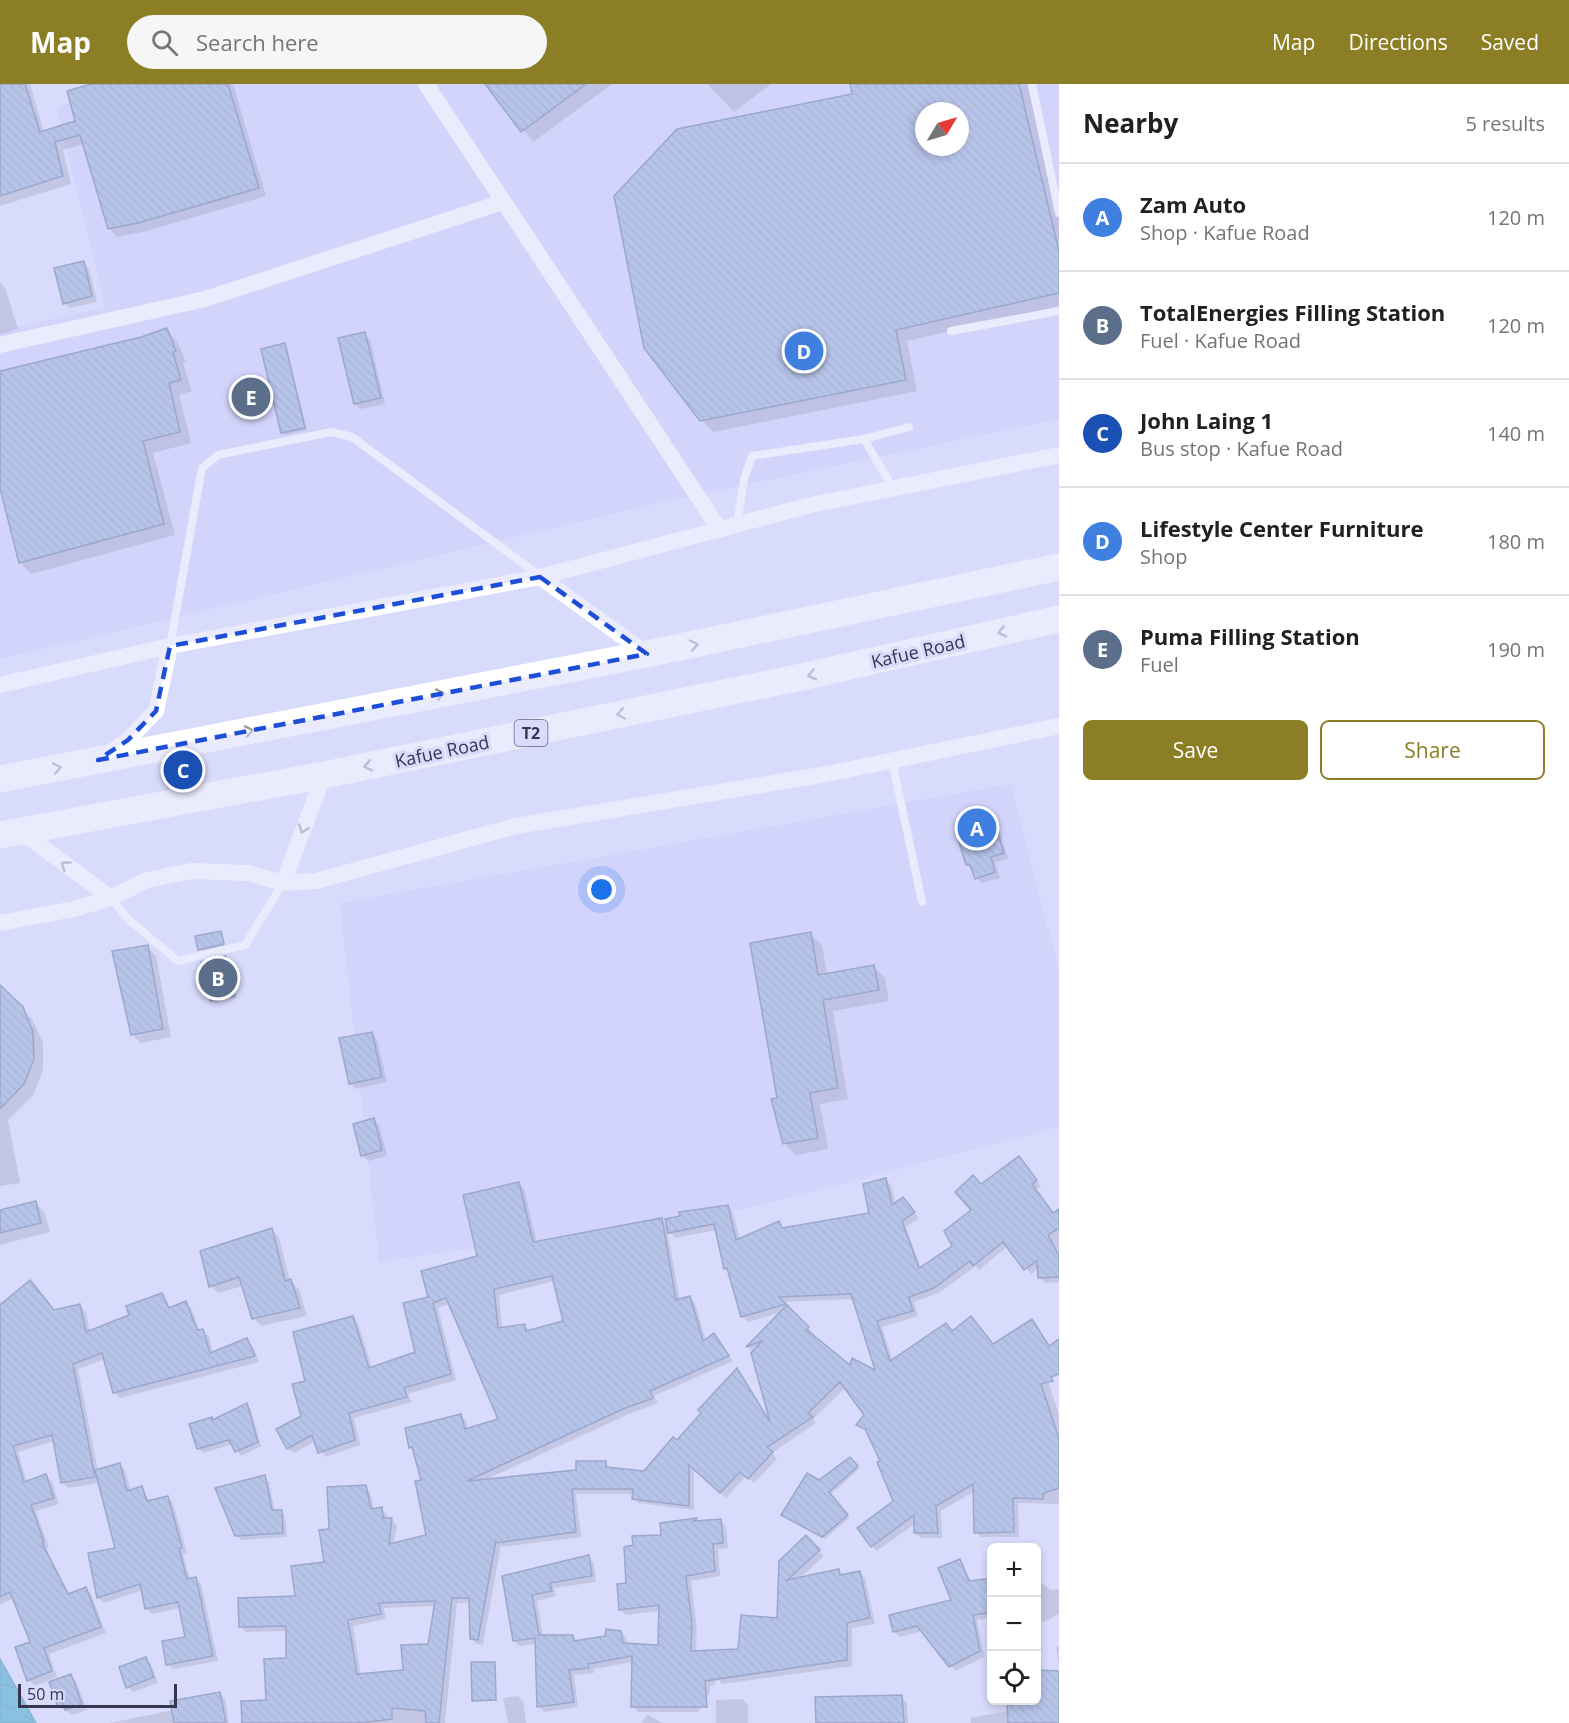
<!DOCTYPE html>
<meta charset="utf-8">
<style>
:root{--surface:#fff;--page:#f6f6f6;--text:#202124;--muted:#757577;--line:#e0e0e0;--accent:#8b7e25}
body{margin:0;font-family:"Open Sans",sans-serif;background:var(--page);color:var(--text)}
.controls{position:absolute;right:18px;bottom:18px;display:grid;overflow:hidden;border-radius:9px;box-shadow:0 3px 9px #0003}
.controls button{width:54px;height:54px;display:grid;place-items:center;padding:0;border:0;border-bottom:2px solid var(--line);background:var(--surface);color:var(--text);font:30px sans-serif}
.compass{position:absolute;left:915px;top:18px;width:54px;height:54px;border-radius:50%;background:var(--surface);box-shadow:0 3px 9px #0003;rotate:52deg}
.scale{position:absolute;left:18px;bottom:15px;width:159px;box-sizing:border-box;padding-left:6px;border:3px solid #36374c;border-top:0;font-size:16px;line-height:21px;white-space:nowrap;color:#36374c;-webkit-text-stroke:4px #d8dbfb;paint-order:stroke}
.you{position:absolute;left:602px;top:806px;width:21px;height:21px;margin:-15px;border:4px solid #fff;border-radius:50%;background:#1a73e8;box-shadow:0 0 0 9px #1a73e833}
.badge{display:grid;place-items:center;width:39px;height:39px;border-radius:50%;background:var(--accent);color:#fff;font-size:20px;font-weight:700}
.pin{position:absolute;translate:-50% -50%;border:3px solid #fff;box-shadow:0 2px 6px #0006}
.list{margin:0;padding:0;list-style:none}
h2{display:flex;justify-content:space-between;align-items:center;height:78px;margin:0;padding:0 24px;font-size:26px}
h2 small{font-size:20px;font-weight:400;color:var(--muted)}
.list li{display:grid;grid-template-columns:39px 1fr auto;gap:18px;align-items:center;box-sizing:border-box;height:108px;padding:0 24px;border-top:2px solid var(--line)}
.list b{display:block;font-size:22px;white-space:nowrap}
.list p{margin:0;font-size:20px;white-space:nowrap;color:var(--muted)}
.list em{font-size:20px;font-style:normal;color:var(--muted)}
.actions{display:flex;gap:12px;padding:18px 24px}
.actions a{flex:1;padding:14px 0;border:2px solid var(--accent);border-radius:9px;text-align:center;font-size:21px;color:var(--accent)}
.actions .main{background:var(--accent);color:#fff}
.icon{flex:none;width:33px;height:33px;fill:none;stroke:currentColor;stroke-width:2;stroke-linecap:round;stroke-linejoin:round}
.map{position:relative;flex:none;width:1059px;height:1639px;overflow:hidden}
header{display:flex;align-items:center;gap:36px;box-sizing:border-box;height:84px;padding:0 30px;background:var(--accent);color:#fff}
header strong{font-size:28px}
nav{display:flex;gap:33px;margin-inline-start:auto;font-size:21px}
.search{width:420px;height:54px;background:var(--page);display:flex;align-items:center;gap:15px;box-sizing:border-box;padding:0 21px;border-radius:33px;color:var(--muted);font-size:22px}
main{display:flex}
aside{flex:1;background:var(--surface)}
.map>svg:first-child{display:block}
.built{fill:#c9ccfc;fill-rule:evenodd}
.water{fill:url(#water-ripples);stroke:#2b82a0;stroke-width:1.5}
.shadow{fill:#0003;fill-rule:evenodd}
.building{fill:url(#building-back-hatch);stroke:#516993;stroke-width:1.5;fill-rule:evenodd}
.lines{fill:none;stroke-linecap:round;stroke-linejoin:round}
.service{stroke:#fff;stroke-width:8}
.minor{stroke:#fff;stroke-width:16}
.primary{stroke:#fff;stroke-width:27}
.oneway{stroke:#9a9ba6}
.marked{fill:none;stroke:#1d4ed8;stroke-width:4.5;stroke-dasharray:12 8;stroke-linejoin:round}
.labels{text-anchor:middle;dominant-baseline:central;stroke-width:6;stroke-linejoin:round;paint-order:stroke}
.shield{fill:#d8dbfb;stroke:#676880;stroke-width:1.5}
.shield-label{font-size:16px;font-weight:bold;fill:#36374c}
.street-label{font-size:18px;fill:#36374c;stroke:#d8dbfb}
</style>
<header>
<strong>Map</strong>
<div class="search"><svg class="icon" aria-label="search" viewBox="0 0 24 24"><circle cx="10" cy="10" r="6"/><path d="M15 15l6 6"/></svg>Search here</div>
<nav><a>Map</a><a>Directions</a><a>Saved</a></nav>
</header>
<main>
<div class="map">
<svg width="1059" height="1639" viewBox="0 0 1059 1639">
<defs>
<pattern id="water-ripples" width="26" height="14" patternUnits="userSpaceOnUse" patternTransform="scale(1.5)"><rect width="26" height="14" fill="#26a2c4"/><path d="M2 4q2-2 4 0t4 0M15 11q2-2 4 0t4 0" fill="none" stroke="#2285a1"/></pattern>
<pattern id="building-back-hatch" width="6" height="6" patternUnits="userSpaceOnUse" patternTransform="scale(1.5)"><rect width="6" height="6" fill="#8fa9d6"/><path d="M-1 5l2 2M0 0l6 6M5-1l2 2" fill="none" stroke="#768ab0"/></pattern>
</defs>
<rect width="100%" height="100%" fill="#d8dbfb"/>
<g class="built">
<path d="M98,0H1059V335L667,417L0,575V247L106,223L57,25ZM924,27H960V63H924Z"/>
<polygon points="1011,700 1059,887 1059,1043 741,1126 379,1178 340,819"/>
</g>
<polygon class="water" points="0,1575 36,1639 0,1639"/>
<g class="shadow">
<polygon points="0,0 30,0 44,48 77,38 97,0 233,0 266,112 147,147 117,153 109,144 84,60 63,66 71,100 0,122"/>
<polygon points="487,0 612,0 533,58"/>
<polygon points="707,0 771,0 734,28"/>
<path d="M852,0H1027L1059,134V222L907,257L917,307L713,348L702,336L854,11ZM924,27H960V63H924Z"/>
<polygon points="83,179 89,185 97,218 70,224 64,219"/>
<polygon points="0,198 5,204 18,245 0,250"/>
<polygon points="166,246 177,257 186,278 183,279 192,307 179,311 191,359 153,369 175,451 31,490 20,478 0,398 0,289 142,254"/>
<polygon points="364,249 370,255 385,320 361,325 355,320 340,255"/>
<polygon points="285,260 307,346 285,351 282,349"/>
<polygon points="993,739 999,745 1008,775 995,778 1000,794 981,799 968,781"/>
<polygon points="220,849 225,862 202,867 200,865"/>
<polygon points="810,850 822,861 827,891 874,883 885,894 889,917 833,927 848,1015 820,1020 828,1065 796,1071 784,1059 779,1015"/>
<polygon points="147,863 156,872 171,953 141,959 132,951"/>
<polygon points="226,874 236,914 214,919 212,917"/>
<polygon points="0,905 32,935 43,959 43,986 34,1010 8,1036 20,1099 0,1102"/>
<polygon points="372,949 377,955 387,998 356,1005 350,999"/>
<polygon points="374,1036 379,1041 387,1072 368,1077 362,1071"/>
<path d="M1024,1079L1041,1102L1036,1106L1059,1138V1198L1045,1199L1039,1193V1184L1031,1190L1008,1162L979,1186L976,1182L940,1208L914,1218L918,1232L882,1243L893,1277L946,1241L953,1248L994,1262L1031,1237L1037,1242L1057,1274L1042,1280L1059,1330V1420L1018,1419L1019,1453H981L976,1448L975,1407L941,1427L942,1454H921L915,1449L916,1439L877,1467L872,1462L895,1418L882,1378L868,1348L858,1341L866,1331L846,1303L813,1335L816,1339L772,1369L777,1375L754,1399L746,1392L726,1414L694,1384V1426L639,1419L633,1414L634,1410H576L581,1453L503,1463L501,1461L483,1561L477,1560L472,1555L471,1519H457L445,1639H244L268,1618L288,1575V1547L246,1548L240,1543L297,1514L325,1480L331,1446L365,1403L370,1408L374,1426L381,1425L387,1430V1436L391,1435L397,1441L394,1460L427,1452L423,1397L415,1367L411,1363L461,1332L466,1337L468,1346L500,1336L450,1220L438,1224L456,1296L408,1310L412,1318L354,1334L360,1361L325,1373L315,1357L294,1369L288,1364L302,1333L307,1298L353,1234L358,1239L372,1284L417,1269L430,1214L479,1173L519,1100L524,1105L537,1159L661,1136L669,1143L728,1122L733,1128L740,1157L778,1139L784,1145L871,1131L886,1096L891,1101L896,1121H908L919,1134L906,1143L921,1184L954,1163L973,1126L981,1101ZM667,1146L675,1154L717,1146L742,1232L748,1238L782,1228L748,1263L753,1268L771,1338L737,1286L677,1358L645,1388L611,1385L605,1379L578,1387L485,1396L629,1330L658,1319L654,1312L733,1277L714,1251L706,1257L695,1219L690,1213L680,1216ZM555,1197L565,1238L530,1248L524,1242L502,1245L499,1211ZM854,1215L877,1289L851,1283L812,1252L814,1250L782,1218ZM435,1522L429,1561L404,1588L361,1592L353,1542L386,1535L384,1524Z"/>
<polygon points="35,1119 45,1129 50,1148 0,1161 0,1128"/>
<polygon points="272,1146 279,1153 290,1197 299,1205 307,1232 261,1242 254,1234 243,1202 218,1209 211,1202"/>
<polygon points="162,1210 171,1225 186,1219 192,1225 200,1247 209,1252 213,1269 247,1256 253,1262 259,1278 120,1314 114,1308 105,1275 78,1285 98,1387 120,1381 125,1386 131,1407 142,1404 150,1418 167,1414 173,1419 187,1469 183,1470 190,1496 196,1495 201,1500 218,1577 173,1585 168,1580 186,1554 181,1524 152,1530 147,1525 143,1506 104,1519 98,1514 90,1470 117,1465 100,1399 68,1404 62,1398 55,1357 18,1368 27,1399 46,1392 52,1398 59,1420 36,1427 49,1464 46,1465 70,1511 85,1505 91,1510 106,1549 49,1570 57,1593 35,1602 29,1596 32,1559 14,1514 0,1521 0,1218 8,1217 54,1227 80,1222 86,1228 90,1248 131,1232"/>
<polygon points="247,1321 251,1326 261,1362 241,1372 233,1360 203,1369 198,1364 211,1335 214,1337"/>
<polygon points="850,1375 859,1385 830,1411 849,1434 825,1455 782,1431 819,1398"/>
<polygon points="264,1393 269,1398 275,1428 281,1427 285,1432 287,1453 241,1456 236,1451"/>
<polygon points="697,1435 700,1438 721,1437 726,1442 728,1464 718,1465 720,1492 691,1497 697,1546 696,1568 739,1567 779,1536 780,1476 806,1453 824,1472 799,1495 839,1487 844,1492 860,1489 865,1494 875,1540 852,1544 852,1582 722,1600 718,1595 714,1601 710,1602 710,1608 698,1628 638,1628 633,1622 633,1578 593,1585 594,1589 574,1591 578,1623 544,1628 538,1622 536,1560 520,1562 514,1557 504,1494 588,1473 594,1479 596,1498 554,1504 556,1512 537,1517 543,1552 573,1553 578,1558 621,1548 626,1554 628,1560 659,1563 660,1527 626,1531 620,1525 628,1500 663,1452 662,1440"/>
<polygon points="959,1477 972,1498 992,1496 992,1533 977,1536 985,1573 955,1587 923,1547 900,1553 894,1547 953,1518"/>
<polygon points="1036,1495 1051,1506 1059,1505 1059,1530 1044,1538 1036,1530"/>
<polygon points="1056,1563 1059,1563 1059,1580"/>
<polygon points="146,1575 151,1580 158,1599 133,1608 128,1603"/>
<polygon points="71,1592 76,1597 87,1626 72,1631 59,1622"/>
<polygon points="219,1610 225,1615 229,1639 110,1639 173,1626"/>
<polygon points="518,1612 523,1617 526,1639 508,1639 503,1614"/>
<polygon points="901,1613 907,1619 908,1639 817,1639"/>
<polygon points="743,1615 748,1621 748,1639 716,1639 716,1616"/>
<polygon points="1020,1625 1026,1639 971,1639 970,1634"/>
<polygon points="647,1630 662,1639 642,1639"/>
</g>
<g class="building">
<polygon points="0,0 25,0 40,48 75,37 67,7 91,0 228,0 259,104 138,139 108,145 80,51 55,58 63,92 0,112"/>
<polygon points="485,0 586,0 521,48"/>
<path d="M850,0H1019L1059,167V209L896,246L906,296L700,337L644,264L614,112L677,45L852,10ZM924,27H960V63H924Z"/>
<polygon points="84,177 92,212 63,220 54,184"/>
<polygon points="167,244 176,267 173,268 181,296 169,299 180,348 143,357 164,440 19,479 0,404 0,287 141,253"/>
<polygon points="365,248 381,314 354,320 338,254"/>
<polygon points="285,259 305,344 281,349 261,265"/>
<polygon points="994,737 1004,769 991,773 995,788 975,795 970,781 966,781 956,748"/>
<polygon points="221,847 224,860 198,866 195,852"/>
<polygon points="811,848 818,891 874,881 879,906 823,916 838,1004 810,1009 818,1054 783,1060 771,1015 777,1014 750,859"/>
<polygon points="148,861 163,945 131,951 112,867"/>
<polygon points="226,872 235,912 210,917 201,878"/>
<polygon points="0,901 23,923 33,948 34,975 24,1000 0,1025"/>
<polygon points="372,948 382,993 349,1000 339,954"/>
<polygon points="374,1034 382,1066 361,1072 353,1040"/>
<path d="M1019,1072L1037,1096L1032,1100L1053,1129L1059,1125V1144L1048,1151L1059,1172V1193L1038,1194L1037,1177L1024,1186L1003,1158L973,1182L970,1177L934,1204L909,1213L913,1227L877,1237L890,1277L946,1239L952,1247L971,1232L993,1260L1032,1235L1049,1262L1059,1255V1290L1051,1293L1053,1297L1041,1300L1059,1355V1404L1044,1409L1043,1415L1013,1414L1014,1448L974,1449L973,1400L936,1422L938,1449H914V1431L871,1463L857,1444L893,1417L877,1378L880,1377L865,1345L856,1341L864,1331L840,1298L808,1329L813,1333L767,1363L773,1368L748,1395L740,1388L720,1409L689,1381V1422L632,1415L633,1405H572L576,1448L496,1459V1456L478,1556L470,1555L469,1514H452L439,1639H426L425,1627L392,1624V1635L359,1639H242L241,1617L266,1616L264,1575L286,1574V1542L239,1543L238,1514L295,1512L291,1482L324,1478L319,1446L329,1445L327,1403L366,1401L371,1425L382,1423L383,1434H392L389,1460L426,1451L415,1397L421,1396L412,1363L409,1364L405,1344L461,1330L465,1345L498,1335L446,1214L433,1219L451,1290L404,1304L407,1313L349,1329L355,1356L318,1369L312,1351L287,1365L276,1345L301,1332L292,1300L305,1297L293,1248L353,1232L369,1284L415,1268L403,1219L428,1213L421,1187L477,1172L463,1111L519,1098L533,1158L662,1134L676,1216L690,1212L703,1257L714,1249L729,1272L650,1307L653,1314L623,1325L467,1397L576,1386V1377H606V1383L644,1387L673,1353L677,1356L701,1329L698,1326L737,1284L770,1338L751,1269L762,1257L746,1263L787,1221L809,1243L807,1246L850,1281L852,1274L875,1286L851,1210L779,1213L786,1220L741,1233L727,1184L724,1185L714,1140L668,1149L665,1135L680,1132L679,1128L728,1121L736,1156L779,1137L782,1144L869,1129L863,1100L886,1094L892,1121L903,1113L915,1128L902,1137L919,1184L952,1162L944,1147L971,1126L955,1108L973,1091L981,1100ZM552,1192L563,1237L526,1247L525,1240L498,1244L494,1205ZM435,1517L428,1560L401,1561L403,1586L357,1590L348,1536L381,1530L379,1519Z"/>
<polygon points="36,1117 41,1139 0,1149 0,1126"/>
<polygon points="272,1144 285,1197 291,1195 300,1224 252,1235 239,1193 209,1203 200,1167"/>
<polygon points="30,1196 54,1226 80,1220 86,1248 129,1231 126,1222 162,1209 169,1224 186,1217 197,1246 203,1245 210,1269 247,1254 255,1272 113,1309 102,1269 73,1280 95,1393 61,1399 52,1351 13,1362 24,1398 46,1390 54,1414 31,1421 44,1458 42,1459 68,1510 86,1503 101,1543 44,1564 52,1587 27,1597 15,1563 30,1558 10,1508 0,1513 0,1221"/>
<polygon points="247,1319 258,1358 235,1368 229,1356 197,1365 189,1340 212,1333 212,1336"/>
<polygon points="850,1373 858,1382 829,1408 848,1431 822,1453 781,1431 807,1389 819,1396"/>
<polygon points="120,1379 127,1407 142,1402 147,1417 168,1412 182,1464 179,1465 187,1495 196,1493 213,1572 166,1581 162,1557 185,1553 178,1518 145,1525 140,1500 97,1514 88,1469 115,1464 95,1386"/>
<polygon points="265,1391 272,1426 282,1426 283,1449 235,1452 215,1404"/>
<polygon points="697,1434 694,1437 721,1435 723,1459 713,1460 715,1487 686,1492 692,1539 691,1567 738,1565 741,1531 777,1534 779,1477 806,1451 820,1466 787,1496 839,1485 840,1491 860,1487 870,1534 847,1539 847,1576 705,1597 707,1623 631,1623 632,1572 588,1580 589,1584 569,1586 574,1618 537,1623 535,1554 513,1557 502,1492 589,1471 592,1492 550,1499 552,1507 532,1511 539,1551 573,1551 574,1557 605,1552 606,1545 621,1547 623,1559 658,1561 659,1521 619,1526 617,1500 626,1499 624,1463 633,1461 632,1452 661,1451 660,1439"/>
<polygon points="960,1475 969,1497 992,1494 992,1528 973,1531 980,1567 949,1583 917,1542 893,1548 889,1531 951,1516 938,1484"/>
<polygon points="146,1573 154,1593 126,1604 119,1583"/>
<polygon points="471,1578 495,1578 496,1616 472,1617"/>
<polygon points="1036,1586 1059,1587 1059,1639 1008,1639 1007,1621 1013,1621 1014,1617 1036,1617"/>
<polygon points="71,1590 82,1620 65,1626 63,1621 58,1623 49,1598"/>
<polygon points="220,1608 226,1639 174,1639 170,1617"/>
<polygon points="902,1611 904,1639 816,1639 815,1613"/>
</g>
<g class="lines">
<g class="service">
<polyline points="1032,0 1059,129"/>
<polyline points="951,247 1059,227"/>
<polyline points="864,355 909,343"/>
<polyline points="737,441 744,395 752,372 864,355 893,404"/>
<polyline points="170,562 202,384 218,371 331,348 352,353 540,492"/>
<polyline points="892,676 922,818"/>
<polyline points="111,814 129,836 178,877 245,861 283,799"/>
</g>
<g class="minor">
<polyline points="426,0 720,446"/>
<polyline points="0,261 205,215 503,118"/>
<polyline points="540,493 647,570"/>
<polyline points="0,601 170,562"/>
<polyline points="109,669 128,656 156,627 170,562 540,493 815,420 1059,371"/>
<polyline points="20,747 111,814"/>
<polyline points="283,799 324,691"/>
<polyline points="0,839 74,825 111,814 147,796 191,787 248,789 283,799 316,797 516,742 827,690 1059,642"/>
</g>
<g class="primary">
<polyline points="0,695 647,570 1059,483"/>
<polyline points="0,751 324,691 797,594 1059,535"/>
</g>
</g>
<defs><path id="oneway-chevron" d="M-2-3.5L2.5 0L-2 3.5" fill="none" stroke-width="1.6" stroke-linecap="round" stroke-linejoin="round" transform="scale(1.5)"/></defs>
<g class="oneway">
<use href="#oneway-chevron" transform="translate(1002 548) rotate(167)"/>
<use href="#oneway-chevron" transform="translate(694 561) rotate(-12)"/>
<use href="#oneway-chevron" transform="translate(812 591) rotate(167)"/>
<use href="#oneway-chevron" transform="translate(440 610) rotate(-11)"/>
<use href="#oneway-chevron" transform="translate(621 630) rotate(168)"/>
<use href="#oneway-chevron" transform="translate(249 647) rotate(-11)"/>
<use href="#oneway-chevron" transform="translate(368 682) rotate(168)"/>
<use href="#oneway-chevron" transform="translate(57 684) rotate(-11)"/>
<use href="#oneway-chevron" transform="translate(303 745) rotate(111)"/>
<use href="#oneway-chevron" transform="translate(65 781) rotate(-144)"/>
</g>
<path d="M0 0H1059V1639H0ZM540,493L647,570L98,676L128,656L156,627L170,562Z" fill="#d8dbfb" fill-opacity=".55" fill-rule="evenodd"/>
<path class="marked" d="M540,493L647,570L98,676L128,656L156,627L170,562Z"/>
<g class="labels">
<rect class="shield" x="514.5" y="636" width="33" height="26" rx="4.5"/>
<g class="shield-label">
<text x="531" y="649">T2</text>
</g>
<g class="street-label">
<text transform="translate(918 567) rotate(-13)">Kafue Road</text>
<text transform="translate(442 667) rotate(-12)">Kafue Road</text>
</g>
</g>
</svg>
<div class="controls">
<button>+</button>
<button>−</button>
<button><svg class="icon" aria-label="locate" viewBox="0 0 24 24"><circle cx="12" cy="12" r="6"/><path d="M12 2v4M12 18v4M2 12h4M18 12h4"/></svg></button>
</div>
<svg class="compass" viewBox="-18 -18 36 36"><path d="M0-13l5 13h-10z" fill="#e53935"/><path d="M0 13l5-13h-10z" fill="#757577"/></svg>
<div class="scale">50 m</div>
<div class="you"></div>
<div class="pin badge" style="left:977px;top:744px;background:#3f7fe0">A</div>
<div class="pin badge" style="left:218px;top:894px;background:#5c6f8a">B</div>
<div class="pin badge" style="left:183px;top:686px;background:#1a4fb4">C</div>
<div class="pin badge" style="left:804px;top:267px;background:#3f7fe0">D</div>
<div class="pin badge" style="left:251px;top:313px;background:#5c6f8a">E</div>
</div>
<aside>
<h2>Nearby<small>5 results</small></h2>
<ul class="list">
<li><span class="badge" style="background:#3f7fe0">A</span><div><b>Zam Auto</b><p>Shop · Kafue Road</p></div><em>120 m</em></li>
<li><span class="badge" style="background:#5c6f8a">B</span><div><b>TotalEnergies Filling Station</b><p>Fuel · Kafue Road</p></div><em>120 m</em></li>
<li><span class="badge" style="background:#1a4fb4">C</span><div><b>John Laing 1</b><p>Bus stop · Kafue Road</p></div><em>140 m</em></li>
<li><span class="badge" style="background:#3f7fe0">D</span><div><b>Lifestyle Center Furniture</b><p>Shop</p></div><em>180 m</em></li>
<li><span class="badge" style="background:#5c6f8a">E</span><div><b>Puma Filling Station</b><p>Fuel</p></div><em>190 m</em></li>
</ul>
<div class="actions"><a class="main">Save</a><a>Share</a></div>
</aside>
</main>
